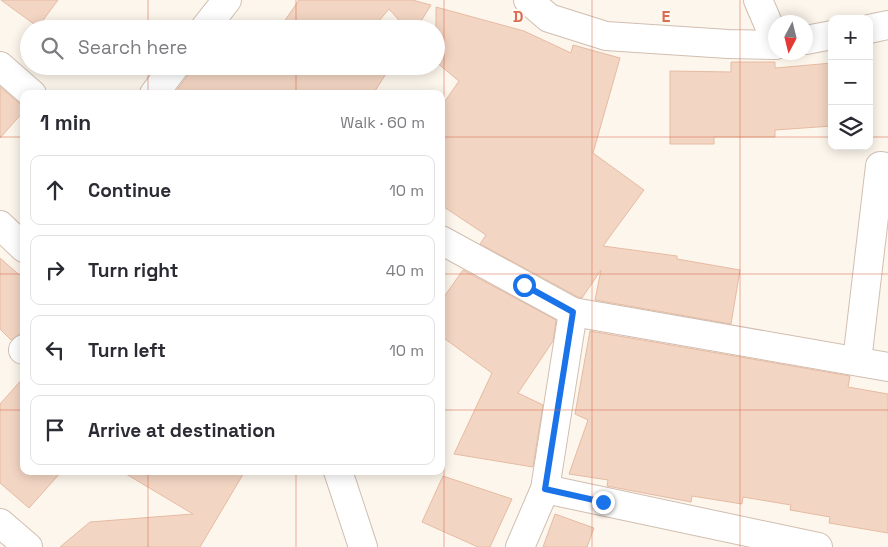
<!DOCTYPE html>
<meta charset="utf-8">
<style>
:root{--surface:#fff;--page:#f7f7f7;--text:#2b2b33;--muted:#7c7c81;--line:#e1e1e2}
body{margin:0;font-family:"Space Grotesk",sans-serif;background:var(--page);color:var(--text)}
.controls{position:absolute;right:15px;top:15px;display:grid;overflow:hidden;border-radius:10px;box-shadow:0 2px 12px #0003}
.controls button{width:45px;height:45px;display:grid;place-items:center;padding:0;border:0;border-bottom:1px solid var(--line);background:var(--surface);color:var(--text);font:25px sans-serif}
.compass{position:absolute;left:768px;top:15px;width:45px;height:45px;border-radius:50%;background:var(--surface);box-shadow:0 2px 12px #0003;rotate:187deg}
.stop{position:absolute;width:15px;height:15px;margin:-11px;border:4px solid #1a73e8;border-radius:50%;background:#fff}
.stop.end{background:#1a73e8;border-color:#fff;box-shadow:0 1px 5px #0008}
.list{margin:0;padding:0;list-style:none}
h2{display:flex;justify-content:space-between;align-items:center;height:65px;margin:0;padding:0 20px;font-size:21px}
h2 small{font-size:16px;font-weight:400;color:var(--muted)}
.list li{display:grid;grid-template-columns:32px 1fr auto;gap:15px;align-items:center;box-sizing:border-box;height:70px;margin:0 10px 10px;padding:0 10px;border:1px solid var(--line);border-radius:10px}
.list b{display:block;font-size:19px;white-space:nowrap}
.list em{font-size:16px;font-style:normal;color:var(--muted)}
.icon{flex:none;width:28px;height:28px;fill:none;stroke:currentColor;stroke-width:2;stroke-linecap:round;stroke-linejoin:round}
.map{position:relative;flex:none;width:888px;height:547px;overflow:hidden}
.search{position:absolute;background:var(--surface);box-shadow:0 2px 12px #0003;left:20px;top:20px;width:425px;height:55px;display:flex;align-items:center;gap:12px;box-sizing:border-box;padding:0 18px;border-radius:28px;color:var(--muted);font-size:19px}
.panel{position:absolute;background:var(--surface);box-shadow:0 2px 12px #0003;left:20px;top:90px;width:425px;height:385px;border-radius:10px}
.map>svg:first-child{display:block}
.building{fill:#f3d5c3;stroke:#e6bba3}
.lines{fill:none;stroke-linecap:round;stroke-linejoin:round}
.street-casing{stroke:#d1beb0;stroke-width:30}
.street{stroke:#fff;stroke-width:28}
.route{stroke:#1a73e8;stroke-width:6}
.grid{fill:none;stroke:#dc6d51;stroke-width:1;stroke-opacity:0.55}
.grid-label{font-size:16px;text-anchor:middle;font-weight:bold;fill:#dc6d51;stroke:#fffaf3;stroke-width:4;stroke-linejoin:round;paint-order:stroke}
</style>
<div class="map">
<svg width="888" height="547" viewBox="0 0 888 547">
<rect width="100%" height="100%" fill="#fdf6ec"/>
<g class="building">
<polygon points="1,0 58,0 38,27"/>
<polygon points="299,0 412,0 431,5 416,29 407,29 389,9 372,29 279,29"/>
<polygon points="436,7 524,31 571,53 573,45 620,58 593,153 644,190 603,246 677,256 677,259 740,270 731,324 595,300 601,270 582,298 578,297 480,244 486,235 441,205 441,107 459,81 436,62"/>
<polygon points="731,62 775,62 775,68 832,63 832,126 775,130 775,137 714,137 714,144 670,144 670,71 731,72"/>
<polygon points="190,66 391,66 373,94 174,94 188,75"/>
<polygon points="0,87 24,107 24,111 0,138"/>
<polygon points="0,258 24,279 24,334 20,334 11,340 0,329"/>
<polygon points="463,270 556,320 553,341 518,393 543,405 533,467 454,454 492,373 441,336 441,301"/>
<polygon points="590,331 850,376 848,387 888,394 888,533 829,523 830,517 790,510 791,505 743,497 742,504 692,496 691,502 607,486 608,480 569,474 588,420 575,414"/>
<polygon points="24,377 24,471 62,471 29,508 0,483 0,404"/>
<polygon points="121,471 245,471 200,547 60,547 90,522 193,514"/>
<polygon points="443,476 512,499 490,547 478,547 422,522"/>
<polygon points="555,514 594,528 587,547 543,547"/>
</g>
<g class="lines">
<defs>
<g id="street">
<polyline points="528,0 549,18 606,36 728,44 776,45"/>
<polyline points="758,0 776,42"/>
<polyline points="204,29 227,0"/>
<polyline points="869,29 888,25"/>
<polyline points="806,40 832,35"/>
<polyline points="0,66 32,94"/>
<polyline points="154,94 175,66"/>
<polyline points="0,225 24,248"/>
<polyline points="441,240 573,312"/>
<polyline points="23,350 24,349"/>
<polyline points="857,361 880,166 888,167"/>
<polyline points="338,471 363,547"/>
<polyline points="545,489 818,547"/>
<polyline points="0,523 28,547"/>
<polyline points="520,547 545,489 573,312 888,367"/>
</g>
</defs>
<use href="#street" class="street-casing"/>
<use href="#street" class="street"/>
</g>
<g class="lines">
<polyline class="route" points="524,285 573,312 545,489 603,502"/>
</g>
<path class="grid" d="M148,0V29M296,0V29M444,0V547M592,0V547M740,0V547M148,66V94M296,66V94M0,137H24M441,137H832M869,137H888M0,274H24M441,274H888M0,410H24M441,410H888M148,471V547M296,471V547"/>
<g class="grid-label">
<text x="518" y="22">D</text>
<text x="666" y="22">E</text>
</g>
</svg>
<div class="controls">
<button>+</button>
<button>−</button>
<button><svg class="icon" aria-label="layers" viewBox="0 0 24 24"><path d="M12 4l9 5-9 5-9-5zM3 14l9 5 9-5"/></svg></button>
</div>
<svg class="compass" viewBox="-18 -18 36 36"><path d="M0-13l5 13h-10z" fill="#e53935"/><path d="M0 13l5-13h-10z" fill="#7c7c81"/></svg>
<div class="stop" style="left:524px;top:285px"></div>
<div class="stop end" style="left:603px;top:502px"></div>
<div class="search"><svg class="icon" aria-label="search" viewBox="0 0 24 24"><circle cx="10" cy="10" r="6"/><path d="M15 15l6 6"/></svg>Search here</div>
<section class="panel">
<h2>1 min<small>Walk · 60 m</small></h2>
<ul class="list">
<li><svg class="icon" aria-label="ahead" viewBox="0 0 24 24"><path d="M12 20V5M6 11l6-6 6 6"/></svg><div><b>Continue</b></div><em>10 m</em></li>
<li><svg class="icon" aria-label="right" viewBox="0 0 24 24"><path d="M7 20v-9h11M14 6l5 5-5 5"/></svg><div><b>Turn right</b></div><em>40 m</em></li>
<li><svg class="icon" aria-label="left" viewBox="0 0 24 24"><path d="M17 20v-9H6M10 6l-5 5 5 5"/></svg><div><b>Turn left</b></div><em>10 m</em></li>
<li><svg class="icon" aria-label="arrive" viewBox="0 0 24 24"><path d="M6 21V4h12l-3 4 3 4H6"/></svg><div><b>Arrive at destination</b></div></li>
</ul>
</section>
</div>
